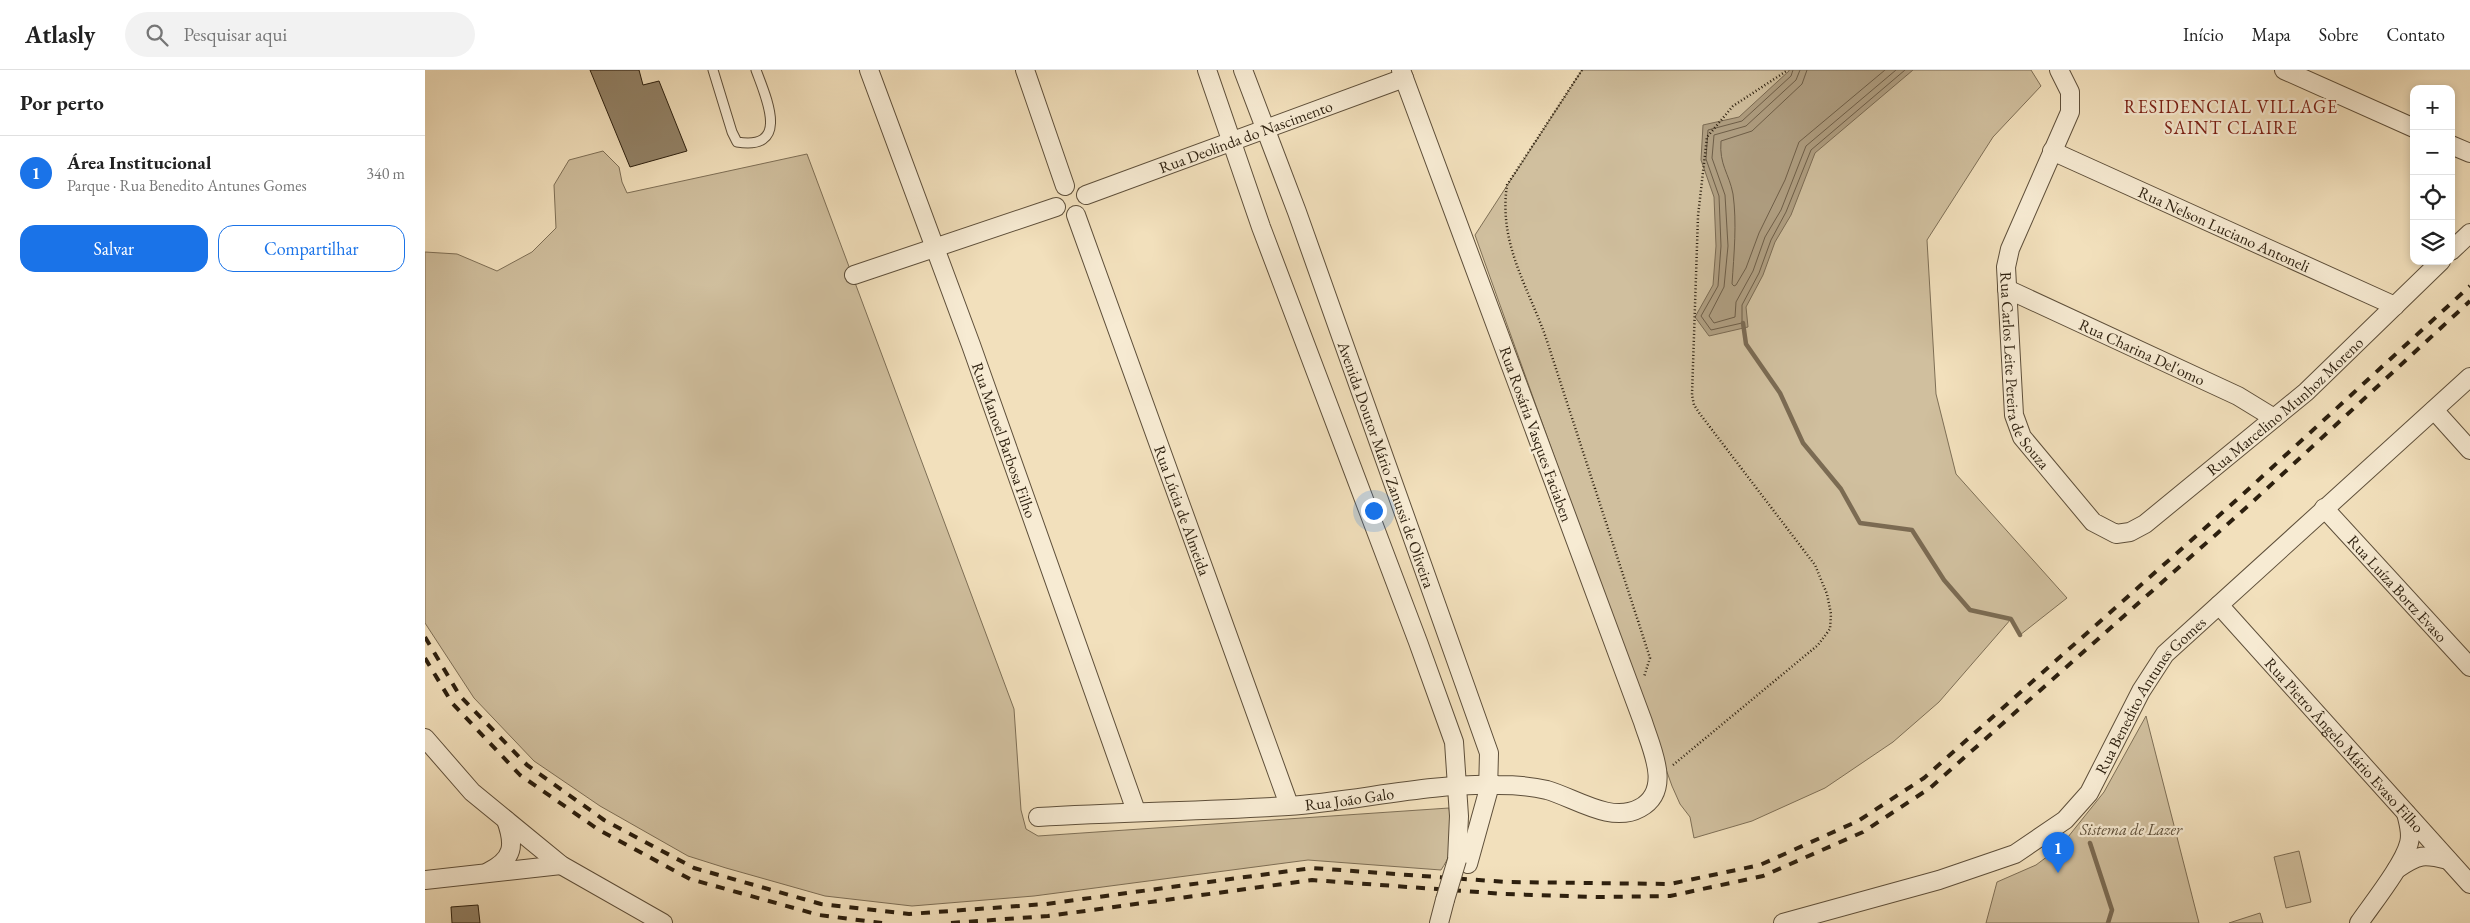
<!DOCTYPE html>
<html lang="pt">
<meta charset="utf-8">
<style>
:root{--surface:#fff;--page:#f2f2f2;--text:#222;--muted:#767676;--line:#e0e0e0;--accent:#1a73e8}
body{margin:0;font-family:"EB Garamond",serif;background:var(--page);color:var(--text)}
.controls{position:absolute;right:15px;top:15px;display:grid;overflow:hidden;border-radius:10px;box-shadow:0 2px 8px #0003}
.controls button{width:45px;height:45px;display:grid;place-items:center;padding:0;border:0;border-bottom:1px solid var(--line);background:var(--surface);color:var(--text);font:25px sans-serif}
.you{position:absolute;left:948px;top:440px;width:18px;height:18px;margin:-12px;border:4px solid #fff;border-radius:50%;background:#1a73e8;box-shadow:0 0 0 8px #1a73e833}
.badge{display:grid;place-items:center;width:32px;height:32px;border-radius:50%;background:var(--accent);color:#fff;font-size:16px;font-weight:700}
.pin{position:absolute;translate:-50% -41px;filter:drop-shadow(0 1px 2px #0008)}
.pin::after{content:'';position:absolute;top:26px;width:18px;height:15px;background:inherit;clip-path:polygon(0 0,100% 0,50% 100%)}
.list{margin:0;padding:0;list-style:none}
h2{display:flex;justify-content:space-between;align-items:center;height:65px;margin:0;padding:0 20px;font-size:21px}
h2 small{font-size:16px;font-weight:400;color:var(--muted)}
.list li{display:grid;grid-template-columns:32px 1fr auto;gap:15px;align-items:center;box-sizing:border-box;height:75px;padding:0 20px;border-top:1px solid var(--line)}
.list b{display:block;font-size:19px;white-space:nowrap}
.list p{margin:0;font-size:16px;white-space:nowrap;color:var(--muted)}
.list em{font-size:16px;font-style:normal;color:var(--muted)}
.actions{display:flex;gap:10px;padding:15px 20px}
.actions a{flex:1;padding:11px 0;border:1px solid var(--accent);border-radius:15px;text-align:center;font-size:18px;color:var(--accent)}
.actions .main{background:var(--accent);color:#fff}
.icon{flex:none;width:28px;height:28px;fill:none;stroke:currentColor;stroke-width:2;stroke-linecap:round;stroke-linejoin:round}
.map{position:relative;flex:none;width:2045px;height:853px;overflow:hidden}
header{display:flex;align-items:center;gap:30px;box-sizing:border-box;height:70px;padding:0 25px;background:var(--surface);border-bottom:1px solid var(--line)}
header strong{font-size:24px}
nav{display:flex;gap:28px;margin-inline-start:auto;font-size:18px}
.search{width:350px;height:45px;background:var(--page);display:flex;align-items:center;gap:12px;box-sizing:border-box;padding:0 18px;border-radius:28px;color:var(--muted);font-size:19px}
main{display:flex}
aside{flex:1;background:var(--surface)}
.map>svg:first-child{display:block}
.green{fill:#d0bf9e;stroke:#7e6f56}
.water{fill:#af9e81;stroke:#7b6b53}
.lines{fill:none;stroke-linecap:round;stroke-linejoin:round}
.shore{stroke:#6e5e48;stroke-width:1}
.stream{stroke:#7b6b53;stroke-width:4.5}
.building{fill:#938368;stroke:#2c1f0e}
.service-casing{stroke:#5e4f3a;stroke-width:11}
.minor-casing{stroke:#5e4f3a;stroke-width:20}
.path{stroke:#2c1f0e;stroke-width:2.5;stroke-dasharray:1 2.5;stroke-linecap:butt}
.service{stroke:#f7ebd3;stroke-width:9}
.minor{stroke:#f7ebd3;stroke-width:18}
.rail{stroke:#2c1f0e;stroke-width:4;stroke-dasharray:9 9;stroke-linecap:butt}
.minor-bridge-casing{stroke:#5e4f3a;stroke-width:20;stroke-linecap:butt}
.minor-bridge{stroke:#f7ebd3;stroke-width:18}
.labels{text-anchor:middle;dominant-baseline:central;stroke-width:4.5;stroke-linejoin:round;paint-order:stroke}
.street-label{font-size:16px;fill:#2c1f0e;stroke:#f7ebd3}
.park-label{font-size:16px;font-style:italic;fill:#5d4f39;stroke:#f7ebd3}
.neighbourhood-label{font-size:18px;letter-spacing:1px;fill:#7a1f14;stroke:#f7ebd3}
</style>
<header>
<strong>Atlasly</strong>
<div class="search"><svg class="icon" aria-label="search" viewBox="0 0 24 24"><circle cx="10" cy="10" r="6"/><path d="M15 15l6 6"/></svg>Pesquisar aqui</div>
<nav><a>Início</a><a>Mapa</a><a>Sobre</a><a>Contato</a></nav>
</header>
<main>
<aside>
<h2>Por perto<small></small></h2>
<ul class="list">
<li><span class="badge">1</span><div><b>Área Institucional</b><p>Parque · Rua Benedito Antunes Gomes</p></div><em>340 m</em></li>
</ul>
<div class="actions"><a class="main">Salvar</a><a>Compartilhar</a></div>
</aside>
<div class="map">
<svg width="2045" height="853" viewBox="0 0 2045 853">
<rect width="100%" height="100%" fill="#f2e0bc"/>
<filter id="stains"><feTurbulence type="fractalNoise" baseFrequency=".004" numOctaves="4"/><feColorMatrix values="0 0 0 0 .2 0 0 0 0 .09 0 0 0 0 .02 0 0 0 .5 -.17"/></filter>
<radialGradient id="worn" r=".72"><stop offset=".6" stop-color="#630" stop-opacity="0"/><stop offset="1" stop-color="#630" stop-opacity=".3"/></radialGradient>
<g class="green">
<polygon points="1157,0 1606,0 1616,16 1568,67 1502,170 1511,324 1531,404 1642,528 1595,565 1586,549 1514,632 1468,672 1400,718 1327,751 1269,768 1265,747 1255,734 1247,716 1050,165"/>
<path d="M178,81L194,97L197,112L202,123L382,84L589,639L596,740L601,759L613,766L1024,738C1028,765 1032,776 1016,800L883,790L609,826L487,836L400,826L301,798L263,786L175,736L109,691L49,628L0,553V182L32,184L72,201L107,182L131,158L129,115L144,90Z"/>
<polygon points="1721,646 1774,853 1561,853 1572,812 1611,795 1635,777 1679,722"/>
<polygon points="1874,781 1886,832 1861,838 1849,787"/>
<polygon points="1835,843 1838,853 1804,853"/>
</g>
<polygon class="water" points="1365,0 1488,0 1390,83 1366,145 1350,172 1338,205 1321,237 1323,257 1284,266 1270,247 1288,215 1291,176 1289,127 1276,90 1278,55 1314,47"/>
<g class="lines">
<g class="shore">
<polyline points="1368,0 1366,6 1317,51 1283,60 1281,89 1294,126 1296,176 1293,216 1276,246 1286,260 1317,253 1317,235 1334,203 1346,170 1361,142 1386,80 1480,0"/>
<polyline points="1375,0 1371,10 1321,56 1289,65 1287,88 1300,125 1303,176 1299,217 1284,246 1289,253 1310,247 1311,232 1328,201 1340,167 1356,140 1381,76 1471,0"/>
<path d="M1382,0L1377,14L1327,61L1296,71C1294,95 1304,103 1308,124C1312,153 1309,184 1307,214L1309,216L1311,215L1321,198L1334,163L1360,110L1374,72L1460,0"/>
</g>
<g class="stream">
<polyline points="1318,253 1321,274 1355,323 1378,373 1416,419 1435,453 1487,460 1519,510 1545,540 1586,549 1595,565"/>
<polyline points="1665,773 1687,840 1683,853"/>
</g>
</g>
<g class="building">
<polygon points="165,0 214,0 218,15 234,11 262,81 205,97"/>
<polygon points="53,835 55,853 27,853 26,837"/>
</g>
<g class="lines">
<defs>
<path id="service" d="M288,0L307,62L312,72C366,81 341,27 331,0"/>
<g id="minor">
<path id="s1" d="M444,0L546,275L711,741"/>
<polyline points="600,0 640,116"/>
<polyline points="782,0 836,157 993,572 1029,672 1034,746 1032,790"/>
<path id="s2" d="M818,0L872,142L1064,683L1063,722L1043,794"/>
<path id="s3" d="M1634,0L1645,22V42L1585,179L1581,197L1589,345L1597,367L1668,452L1691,464L1705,462L1720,454L1881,322L2016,191"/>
<polyline points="1859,0 1989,58"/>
<polyline points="2026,75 2045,83"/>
<path id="s4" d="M1627,81L1970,236"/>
<path id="s5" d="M661,125L979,8"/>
<path id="s6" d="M651,145L864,735"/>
<polyline points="2026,181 2045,163"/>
<polyline points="429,205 631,137"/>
<path id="s7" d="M1582,219L1813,326L1849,348"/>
<polyline points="2009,340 2045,380"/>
<path id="s8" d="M1899,438L2045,597"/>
<path id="s9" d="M1794,535L2045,814"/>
<polyline points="0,668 47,722 136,795 238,853"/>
<path id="s10" d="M613,747C696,742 780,741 863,736C933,731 1003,713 1073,715C1090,715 1106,716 1122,720C1150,728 1186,754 1215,738C1248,720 1226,678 1218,652L976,0"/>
<path d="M1972,799C1994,784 1999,784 2023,790"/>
<path d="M63,802C89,789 90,775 81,750"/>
<polyline points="0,810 136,795"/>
<polyline points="1014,853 1020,830"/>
<path id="s11" d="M1358,853L1514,810L1590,784L1640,750L1664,723L1716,621L1740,584L2045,307"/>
<path d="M1934,853C1947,834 1979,794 1984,773C1987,763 1983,752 1981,743"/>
</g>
</defs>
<use href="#service" class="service-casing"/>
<use href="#minor" class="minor-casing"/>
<g class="path">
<path d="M1157,0L1082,115C1073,176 1105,219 1123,274C1157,379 1191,483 1225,588L1219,607"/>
<polyline points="1248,695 1393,575 1405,559 1406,544 1402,524 1390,495 1275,344 1269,335 1267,325 1273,146 1282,67 1308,36 1363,0"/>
</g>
<use href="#service" class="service"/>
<use href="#minor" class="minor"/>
<g class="rail">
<polyline points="0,567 35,626 102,695 179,750 269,798 396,834 484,844 621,834 887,798 1081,812 1245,814 1335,795 1433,751 1499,708 1816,426 2045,216"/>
<polyline points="0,588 27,633 95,705 174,760 265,809 394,845 457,853"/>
<polyline points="526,853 623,846 887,810 1080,824 1171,827 1245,826 1338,806 1438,762 1505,718 1823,436 2045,231"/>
</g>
<defs>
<polyline id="minor-bridge" points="1020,830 1032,790"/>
</defs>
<use href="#minor-bridge" class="minor-bridge-casing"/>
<use href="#minor-bridge" class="minor-bridge"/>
</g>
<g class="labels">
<g class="street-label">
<text stroke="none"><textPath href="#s5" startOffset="170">Rua Deolinda do Nascimento</textPath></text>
<text stroke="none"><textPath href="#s4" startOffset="189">Rua Nelson Luciano Antoneli</textPath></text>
<text stroke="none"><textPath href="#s7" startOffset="149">Rua Charina Del'omo</textPath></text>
<text stroke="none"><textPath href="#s3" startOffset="320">Rua Carlos Leite Pereira de Souza</textPath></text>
<text stroke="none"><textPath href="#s3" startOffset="735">Rua Marcelino Munhoz Moreno</textPath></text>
<text transform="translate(1111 364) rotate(70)">Rua Rosária Vasques Faciaben</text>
<text stroke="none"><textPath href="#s1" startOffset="394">Rua Manoel Barbosa Filho</textPath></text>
<text stroke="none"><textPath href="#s2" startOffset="420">Avenida Doutor Mário Zanussi de Oliveira</textPath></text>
<text stroke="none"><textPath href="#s6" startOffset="314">Rua Lúcia de Almeida</textPath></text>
<text stroke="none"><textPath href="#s8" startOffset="109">Rua Luíza Bortz Evaso</textPath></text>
<text stroke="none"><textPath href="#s11" startOffset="455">Rua Benedito Antunes Gomes</textPath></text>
<text stroke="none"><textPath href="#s9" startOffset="188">Rua Pietro Ângelo Mário Evaso Filho</textPath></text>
<text stroke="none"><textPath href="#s10" startOffset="312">Rua João Galo</textPath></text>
</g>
<g class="park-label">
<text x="1706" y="759">Sistema de Lazer</text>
</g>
<g class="neighbourhood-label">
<text x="1806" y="36">RESIDENCIAL VILLAGE<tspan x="1806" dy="21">SAINT CLAIRE</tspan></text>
</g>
</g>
<rect width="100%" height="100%" filter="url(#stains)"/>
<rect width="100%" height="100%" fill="url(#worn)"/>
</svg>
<div class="controls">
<button>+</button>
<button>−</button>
<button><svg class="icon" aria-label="locate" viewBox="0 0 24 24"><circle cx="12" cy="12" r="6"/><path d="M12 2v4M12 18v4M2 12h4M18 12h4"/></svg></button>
<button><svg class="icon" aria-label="layers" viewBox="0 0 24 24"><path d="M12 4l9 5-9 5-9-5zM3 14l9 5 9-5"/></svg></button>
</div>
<div class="you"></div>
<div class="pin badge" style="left:1633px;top:803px">1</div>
</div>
</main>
